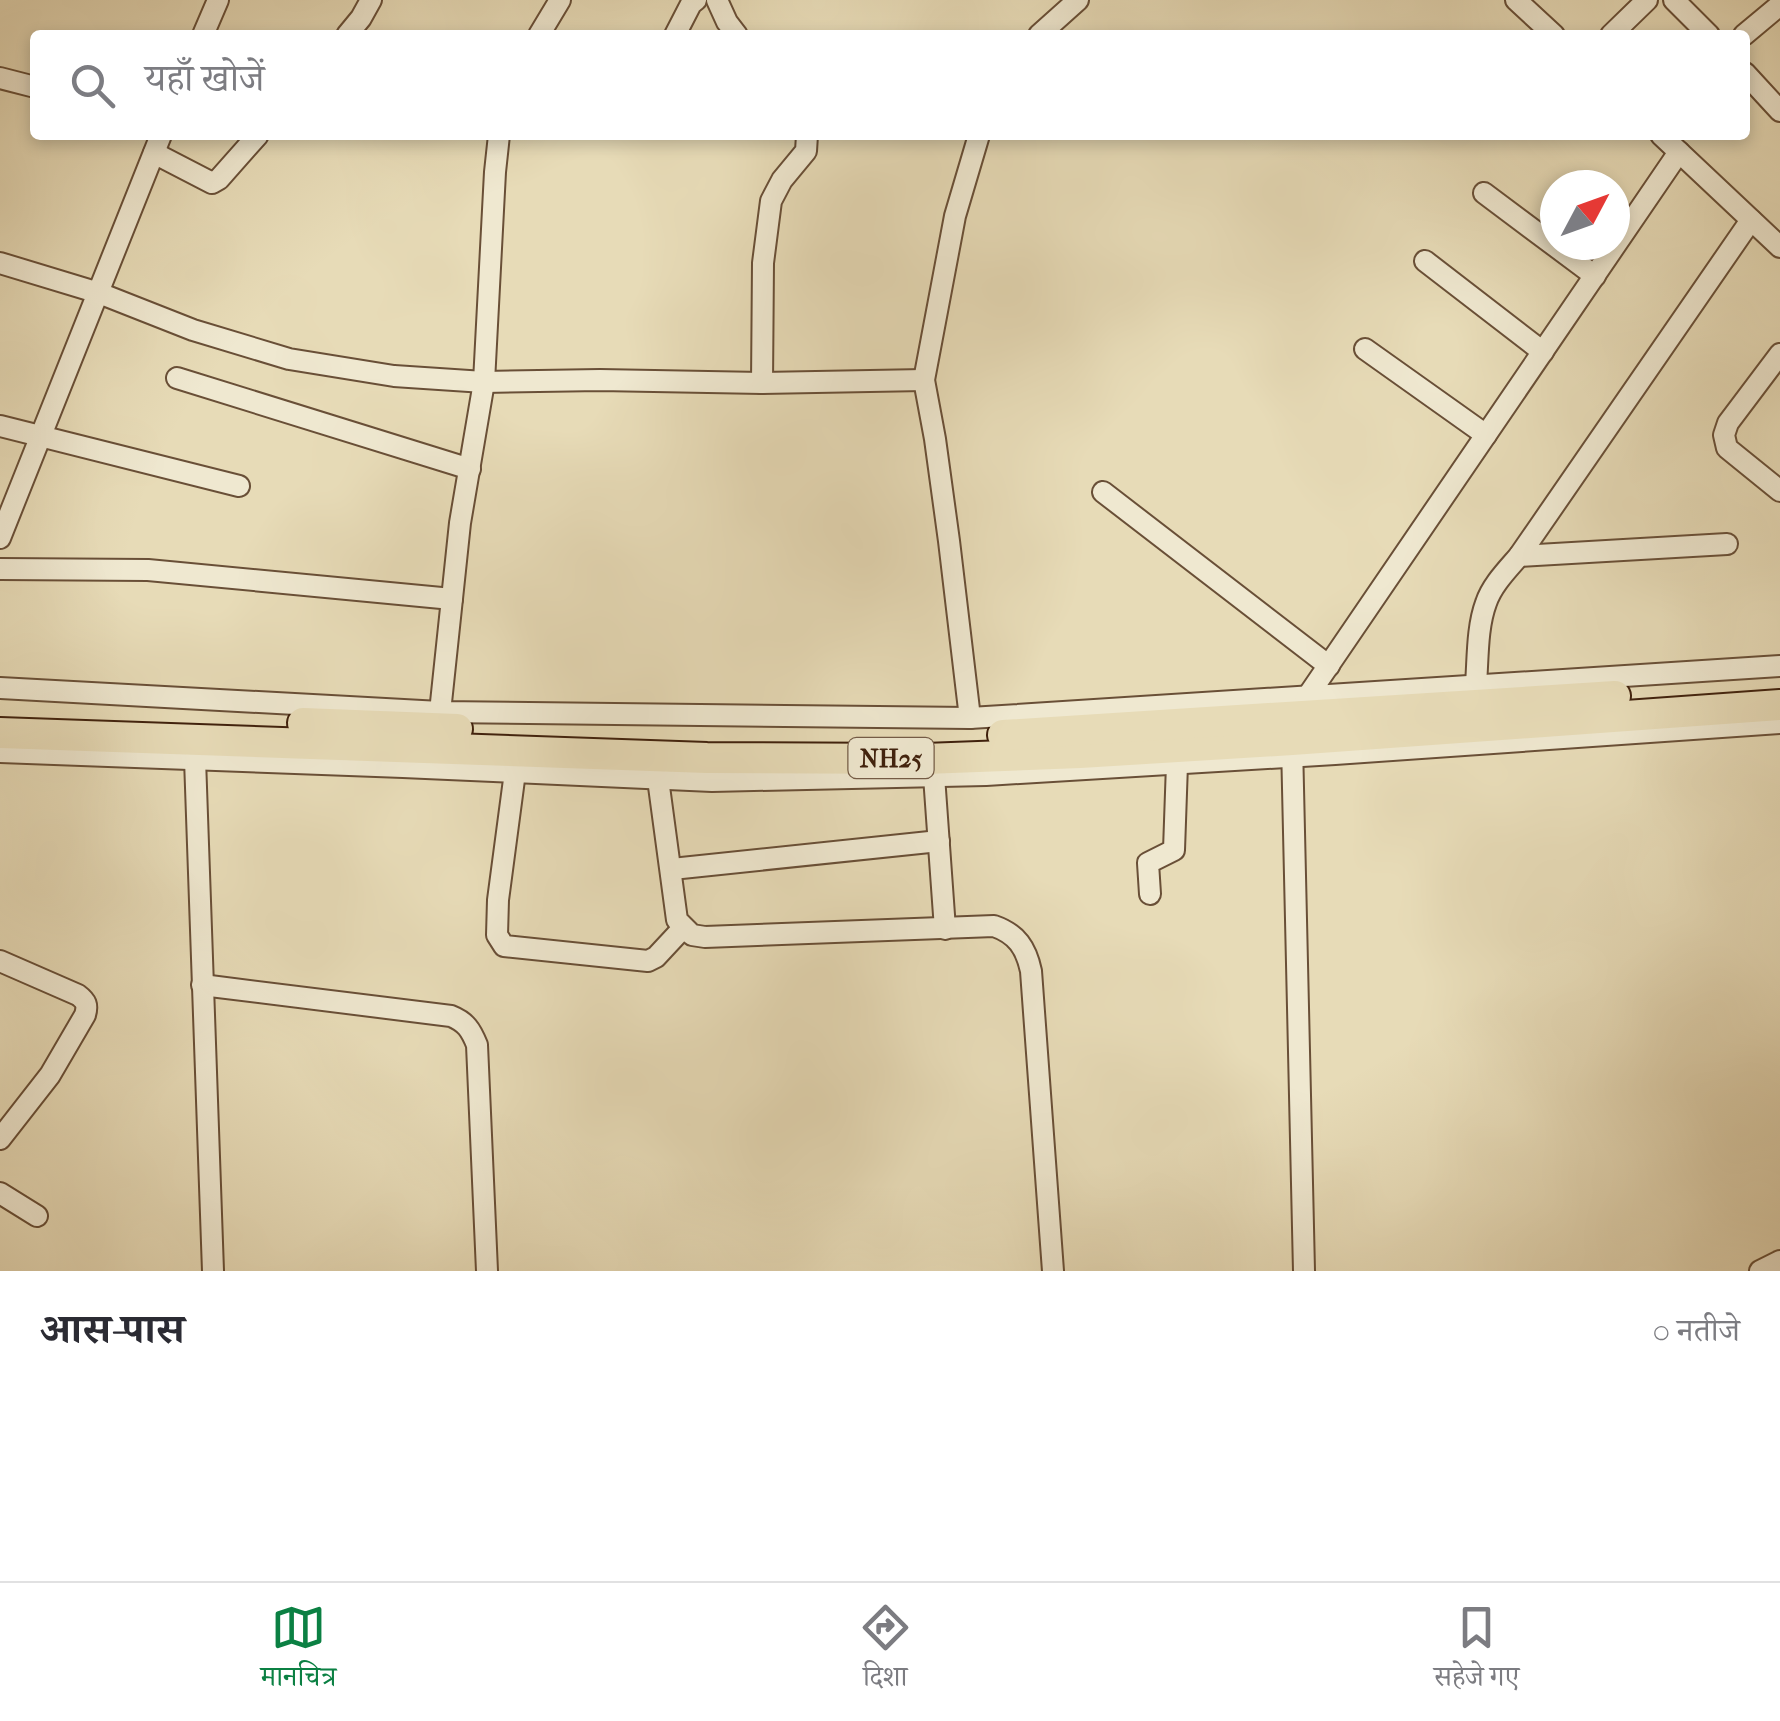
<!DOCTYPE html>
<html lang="hi">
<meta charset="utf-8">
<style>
:root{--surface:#fff;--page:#f7f7f7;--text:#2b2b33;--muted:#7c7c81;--line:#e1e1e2;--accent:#0b8043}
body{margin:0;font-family:"IM FELL French Canon","Noto Serif Devanagari",serif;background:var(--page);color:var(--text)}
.compass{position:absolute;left:1540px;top:170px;width:90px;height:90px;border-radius:50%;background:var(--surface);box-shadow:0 5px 15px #0003;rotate:49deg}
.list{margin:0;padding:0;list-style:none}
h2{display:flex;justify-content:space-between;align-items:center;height:130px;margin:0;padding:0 40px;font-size:42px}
h2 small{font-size:32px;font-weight:400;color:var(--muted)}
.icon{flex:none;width:55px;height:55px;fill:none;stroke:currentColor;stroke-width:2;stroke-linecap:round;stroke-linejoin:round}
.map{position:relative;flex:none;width:1780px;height:1271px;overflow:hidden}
.search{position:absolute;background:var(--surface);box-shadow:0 5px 15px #0003;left:30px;right:30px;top:30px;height:110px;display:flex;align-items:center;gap:25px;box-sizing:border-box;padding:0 35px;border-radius:10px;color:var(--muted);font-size:38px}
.sheet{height:310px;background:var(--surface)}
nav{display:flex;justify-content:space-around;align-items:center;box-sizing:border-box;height:140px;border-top:2px solid var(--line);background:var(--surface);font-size:28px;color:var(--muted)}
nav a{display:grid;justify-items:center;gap:5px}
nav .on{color:var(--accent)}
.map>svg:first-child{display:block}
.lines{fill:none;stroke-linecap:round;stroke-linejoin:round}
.minor-casing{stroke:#694f37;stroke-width:24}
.highway-casing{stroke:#3f200c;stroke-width:34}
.minor{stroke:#efe8d0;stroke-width:20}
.highway{stroke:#e7dbb7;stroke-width:30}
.labels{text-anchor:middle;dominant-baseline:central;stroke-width:9;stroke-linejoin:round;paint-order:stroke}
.shield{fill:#efe8d0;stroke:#745c47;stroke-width:2.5}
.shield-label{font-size:25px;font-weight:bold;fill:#3f200c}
</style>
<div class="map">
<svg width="1780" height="1271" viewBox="0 0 1780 1271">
<rect width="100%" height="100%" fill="#e7dbb7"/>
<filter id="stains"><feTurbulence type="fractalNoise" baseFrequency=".002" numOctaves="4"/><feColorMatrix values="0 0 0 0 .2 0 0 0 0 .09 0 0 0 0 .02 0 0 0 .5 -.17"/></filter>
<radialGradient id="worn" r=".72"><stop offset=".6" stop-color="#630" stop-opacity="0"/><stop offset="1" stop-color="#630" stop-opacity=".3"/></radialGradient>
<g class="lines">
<defs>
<g id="minor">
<polyline points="717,0 727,22 737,35"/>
<polyline points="1516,0 1554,35"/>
<polyline points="1674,0 1709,35"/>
<polyline points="203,35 218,0"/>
<polyline points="347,35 361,18 371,0"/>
<polyline points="539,35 560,0"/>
<polyline points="675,35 691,4 696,0"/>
<polyline points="1039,35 1078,0"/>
<polyline points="1611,35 1647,0"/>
<polyline points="1744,35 1780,5"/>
<polyline points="1745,73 1780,111"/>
<polyline points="0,78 35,87"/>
<polyline points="1661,135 1780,247"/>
<polyline points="154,153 212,183 219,179 258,135"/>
<polyline points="1484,193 1595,276"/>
<polyline points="1425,261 1543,352"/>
<polyline points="0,263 99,293 193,330 289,359 394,376 484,382 600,380 762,383 924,380"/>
<polyline points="1365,349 1486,435"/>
<polyline points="1780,354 1728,423 1724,435 1727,448 1780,491"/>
<polyline points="177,378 470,469"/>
<polyline points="762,383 763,263 771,201 782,180 806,151 807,135"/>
<polyline points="0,426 239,486"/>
<polyline points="1103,492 1329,666"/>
<polyline points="0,538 161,135"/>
<polyline points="1519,556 1727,544"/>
<polyline points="0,569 148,570 452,599"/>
<path d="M1476,684C1478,658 1477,627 1486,603C1492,585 1507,570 1519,556L1751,220"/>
<polyline points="0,688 440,712 970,718 1780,666"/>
<polyline points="1305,700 1679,152"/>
<polyline points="440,712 460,523 484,382 495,172 499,135"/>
<polyline points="970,718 949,541 935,439 924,380 955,216 979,135"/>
<polyline points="1292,744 1304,1271"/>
<polyline points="0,752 403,767 712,781 986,775 1335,754 1780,723"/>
<polyline points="195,759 213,1271"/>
<polyline points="515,772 498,900 497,935 504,946 648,961 656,957 683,928"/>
<polyline points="934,776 945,929"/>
<path d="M658,779L677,920L692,935L705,937L994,926C1017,934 1026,948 1031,971L1053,1271"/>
<polyline points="672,869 939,841"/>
<polyline points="1150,894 1148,863 1174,850 1177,764"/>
<path d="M0,961L78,995C86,1001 88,1005 85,1015L50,1075L0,1139"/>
<path d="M202,985L451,1016C466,1022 471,1030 477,1045L487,1271"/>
<polyline points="0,1193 37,1216"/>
<polyline points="1760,1271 1780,1261"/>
</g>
<g id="highway">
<polyline points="303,723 457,729"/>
<polyline points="0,733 707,758 925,759 1080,753 1292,740 1780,705"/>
<polyline points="1003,735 1615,696"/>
</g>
</defs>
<use href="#minor" class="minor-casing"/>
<use href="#highway" class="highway-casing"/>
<use href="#minor" class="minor"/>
<use href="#highway" class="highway"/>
</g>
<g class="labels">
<rect class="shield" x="848.5" y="738" width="85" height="40" rx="8"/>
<g class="shield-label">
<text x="891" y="758">NH25</text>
</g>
</g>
<rect width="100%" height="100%" filter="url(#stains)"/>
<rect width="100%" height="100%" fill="url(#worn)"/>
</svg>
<svg class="compass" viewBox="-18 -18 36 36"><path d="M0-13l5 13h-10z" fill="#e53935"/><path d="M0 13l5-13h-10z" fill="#7c7c81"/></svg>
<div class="search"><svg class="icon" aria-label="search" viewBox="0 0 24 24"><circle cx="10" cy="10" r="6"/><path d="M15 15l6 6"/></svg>यहाँ खोजें</div>
</div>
<section class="sheet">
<h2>आस-पास<small>0 नतीजे</small></h2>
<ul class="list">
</ul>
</section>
<nav>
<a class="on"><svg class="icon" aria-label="map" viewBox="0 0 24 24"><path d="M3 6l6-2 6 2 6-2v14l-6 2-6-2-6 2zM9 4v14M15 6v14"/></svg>मानचित्र</a>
<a><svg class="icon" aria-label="directions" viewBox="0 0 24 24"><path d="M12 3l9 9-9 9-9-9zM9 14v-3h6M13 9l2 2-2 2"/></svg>दिशा</a>
<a><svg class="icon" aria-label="saved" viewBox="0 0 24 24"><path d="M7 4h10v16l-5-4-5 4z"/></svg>सहेजे गए</a>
</nav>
